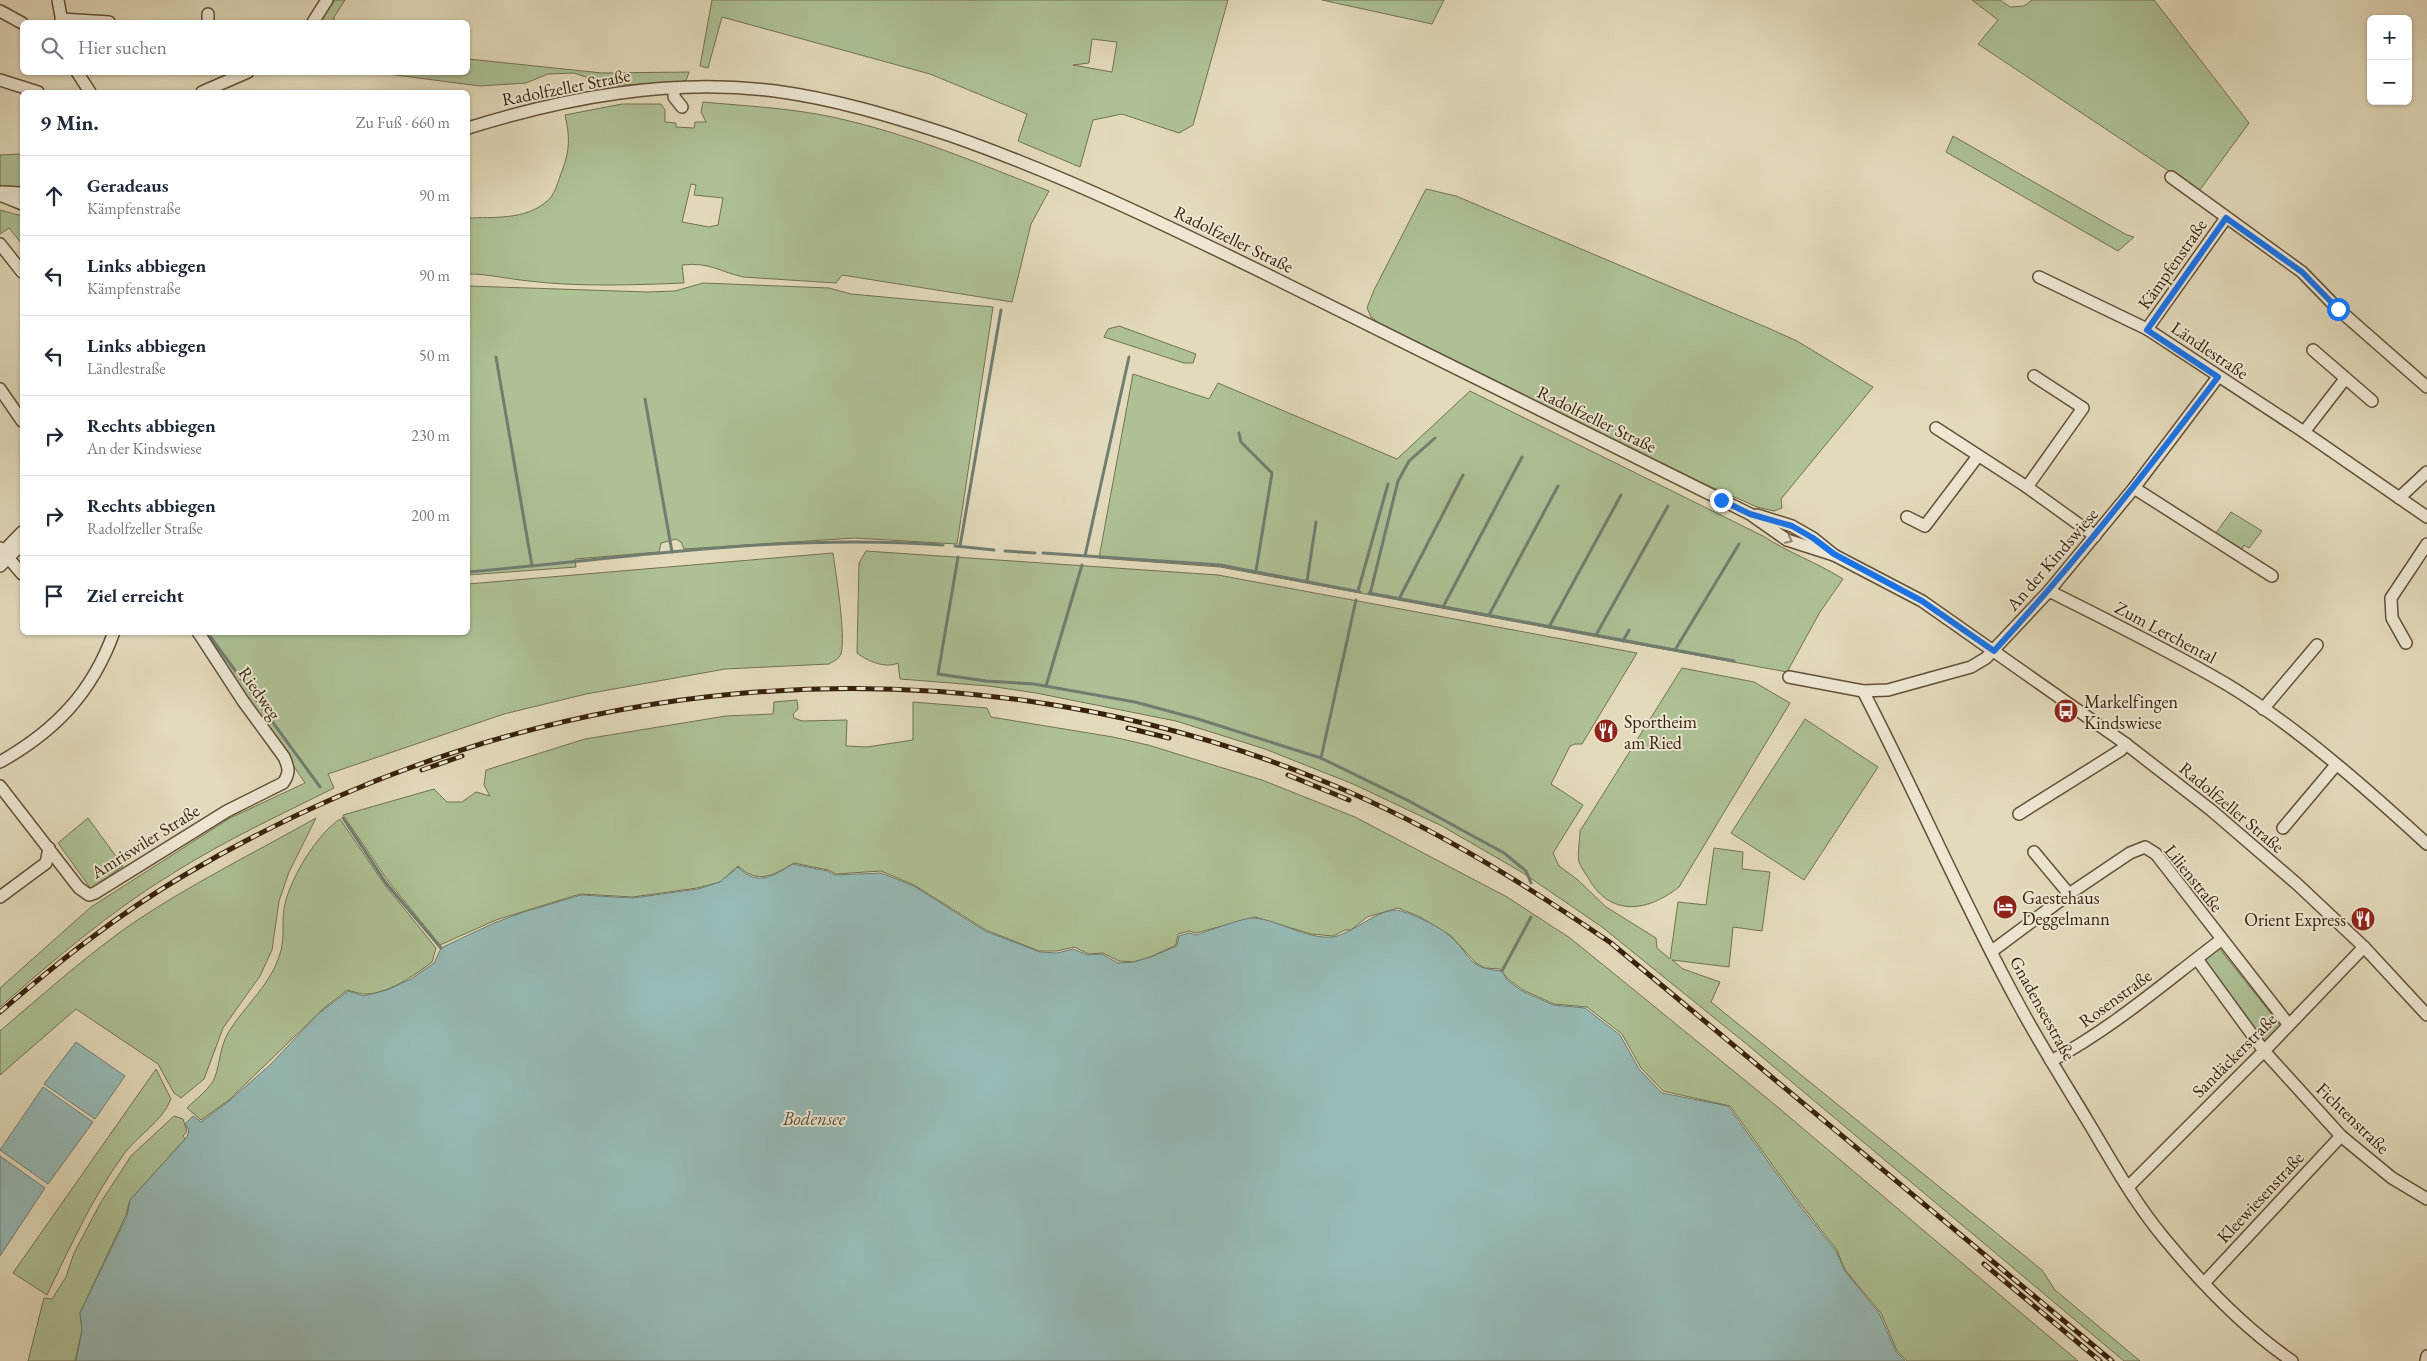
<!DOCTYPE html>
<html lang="de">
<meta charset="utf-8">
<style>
:root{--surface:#fff;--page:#f6f6f7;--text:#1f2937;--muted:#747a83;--line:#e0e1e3}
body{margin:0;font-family:"EB Garamond",serif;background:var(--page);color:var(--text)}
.controls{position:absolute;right:15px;top:15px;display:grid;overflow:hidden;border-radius:8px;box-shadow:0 1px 4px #0004}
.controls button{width:45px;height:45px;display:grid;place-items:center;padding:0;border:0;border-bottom:1px solid var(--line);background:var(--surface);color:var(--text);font:25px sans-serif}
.stop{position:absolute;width:15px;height:15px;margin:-11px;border:4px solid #1a73e8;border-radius:50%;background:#fff}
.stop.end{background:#1a73e8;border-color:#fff;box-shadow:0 1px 5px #0008}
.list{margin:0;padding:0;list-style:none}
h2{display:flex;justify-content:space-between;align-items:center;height:65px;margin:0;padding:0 20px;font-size:21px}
h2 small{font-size:16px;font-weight:400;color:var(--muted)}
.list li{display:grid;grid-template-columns:32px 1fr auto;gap:15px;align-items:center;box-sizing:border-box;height:80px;padding:0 20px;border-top:1px solid var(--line)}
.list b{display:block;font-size:19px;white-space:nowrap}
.list p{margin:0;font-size:16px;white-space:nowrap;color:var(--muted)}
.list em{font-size:16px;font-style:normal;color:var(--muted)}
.icon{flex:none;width:28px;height:28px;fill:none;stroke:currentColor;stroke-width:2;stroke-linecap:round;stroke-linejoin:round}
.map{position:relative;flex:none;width:2427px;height:1361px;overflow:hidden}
.search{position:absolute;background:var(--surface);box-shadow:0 1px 4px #0004;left:20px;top:20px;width:450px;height:55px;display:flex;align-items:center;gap:12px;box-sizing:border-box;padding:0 18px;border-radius:8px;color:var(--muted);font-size:19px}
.panel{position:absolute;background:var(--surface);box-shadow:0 1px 4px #0004;left:20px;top:90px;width:450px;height:545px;border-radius:8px}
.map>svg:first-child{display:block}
.green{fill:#adc195;stroke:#727150;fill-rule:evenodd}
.water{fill:#96bab6;stroke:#707d71}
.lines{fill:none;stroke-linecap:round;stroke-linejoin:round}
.stream{stroke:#707d71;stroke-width:3}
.minor-casing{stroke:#634f36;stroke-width:14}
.minor{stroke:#ede7d3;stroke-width:11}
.rail-casing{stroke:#38210a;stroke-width:5}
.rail{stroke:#ede7d3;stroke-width:3;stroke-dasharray:9;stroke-linecap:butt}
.oneway{stroke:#92846e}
.route{stroke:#1a73e8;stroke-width:6}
.labels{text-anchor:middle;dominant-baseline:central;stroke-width:4;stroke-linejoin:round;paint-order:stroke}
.street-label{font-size:18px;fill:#38210a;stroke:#ede7d3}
.poi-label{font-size:18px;fill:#38210a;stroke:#ede7d3;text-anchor:start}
.water-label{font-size:19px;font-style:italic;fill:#544f3e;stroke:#ede7d3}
</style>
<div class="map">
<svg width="2427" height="1361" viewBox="0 0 2427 1361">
<rect width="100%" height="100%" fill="#e3dabb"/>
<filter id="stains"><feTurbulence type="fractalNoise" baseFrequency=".004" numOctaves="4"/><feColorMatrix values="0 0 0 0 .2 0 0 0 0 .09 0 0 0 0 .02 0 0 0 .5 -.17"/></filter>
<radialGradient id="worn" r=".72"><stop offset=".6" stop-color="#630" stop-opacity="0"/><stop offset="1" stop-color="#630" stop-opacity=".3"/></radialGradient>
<g class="green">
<polygon points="335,0 345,0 334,17 334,22 320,22"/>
<path d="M712,0H1228L1193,125L1179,133L1122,114L1093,120L1080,167L1018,141L1027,114L930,74L722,17L708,68L700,66ZM1092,39L1117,42L1112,72L1073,65L1089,63Z"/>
<polygon points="1322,0 1444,0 1432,24"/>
<polygon points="1972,0 2000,0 2010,7 2024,6 2032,0 2154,0 2249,123 2199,191 1978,44 1998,20"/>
<polygon points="468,59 602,73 689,72 686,81 595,87 589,78 574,73 548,74 526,83 480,86 380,73 468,72"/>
<path d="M703,102C745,106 790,108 832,117C907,133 978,163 1049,191L1031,224L1012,302L842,275L836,283L743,277C718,271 710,262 682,265L684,283C635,285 577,287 529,281C508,279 489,274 468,274V218C493,217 525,220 546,202C555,196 558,181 562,171C570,150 570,137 565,115L622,104H661L665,110V122L676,123V127L694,128L695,122H706L701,112ZM691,184L696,185L694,195L723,198L718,225L709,227L682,222Z"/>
<polygon points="1953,136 2127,235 2134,237 2118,251 1946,152"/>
<polygon points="22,154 22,189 0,186 0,155"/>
<polygon points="1426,189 1456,196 1768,328 1797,341 1873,387 1781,499 1782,508 1774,511 1757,507 1707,485 1379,323 1371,317 1367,308 1374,290"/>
<polygon points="0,210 22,216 22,244 9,228 0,234"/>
<polygon points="703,283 829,288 851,294 993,307 957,544 855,538 684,549 681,542 676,539 661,543 659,552 575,559 576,567 468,575 468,286 647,292 675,291"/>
<polygon points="1119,326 1196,354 1193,363 1184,363 1104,337 1108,329"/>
<path d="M1133,374L1209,399L1218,383L1397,459L1470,391L1763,536C1789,553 1816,562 1843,579L1820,612L1787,672L1220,567L1099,558Z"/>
<polygon points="2231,512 2262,531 2249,548 2244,545 2242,549 2216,533"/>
<path d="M866,551L1218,575L1637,653L1582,744H1575L1570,746L1551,784L1583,805L1553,853L1559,866L1578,880L1606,907L1656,938L1657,948L1670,959L1678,902L1706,905L1714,848L1743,852L1742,869L1770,872L1762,931L1733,927L1729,967L1672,960L1683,969L1720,982L1711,1002L2042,1270L2055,1290L2140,1361H2124L1749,1046L1602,927L1523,873L1442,826L1353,784L1265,749L1176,721L1036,693L989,686L900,679L898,663C886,669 867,661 857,653L859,563Z"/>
<path d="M833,553C836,575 846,635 841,654C839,659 834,661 829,664L725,669L586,694L504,714L328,774L334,788C280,815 226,840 175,872C112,910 56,958 0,1007V988L91,907L230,818L305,783L204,633L468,632V584Z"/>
<path d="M1682,668L1754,682L1790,703L1679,887C1649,911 1611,918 1589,879C1586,874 1581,868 1579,862C1577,854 1580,840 1580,831Z"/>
<path d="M797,700L798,709L793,714L794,718L802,721L847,720L846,746L867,747L913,740V702L987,708L991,717L1113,737L1148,745L1262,780L1355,817L1507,897L1570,938L1644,998L1774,1104L2078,1361H1907L1897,1351L1881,1313L1845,1270L1837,1250L1800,1203L1730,1106L1663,1091L1641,1068L1622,1034L1587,1007L1554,1004L1523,990L1508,979L1500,969L1485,968L1476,963L1450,935L1418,916L1398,908L1367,917L1351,930H1345L1333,936L1311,934L1255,917L1196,933L1189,931L1178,934L1176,945L1150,957L1133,962L1119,961L1103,953L1089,954L1074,947L1057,951H1039L986,930L914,885L881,871L836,874L828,870L794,863C773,875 759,885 738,866L720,882L697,888L633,897L580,894L496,920L440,945L388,881L343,815L434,789L447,802H462L476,792L490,796L484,785L486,770L585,739L726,716L773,714L774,702Z"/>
<polygon points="1805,719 1878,767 1804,880 1731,833"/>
<polygon points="88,818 123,866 91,889 58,843"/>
<path d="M316,818L289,872L279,901L272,950L260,976L223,1028L204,1079L181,1098L174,1093L158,1064L76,1009L0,1075V1031C42,995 85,957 130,925C189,885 254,853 316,818Z"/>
<path d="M340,819L385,885L436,948L432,962C415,975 385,996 362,994C357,993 352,991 347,990L324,1008L229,1100L201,1120L187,1108C196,1099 210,1089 215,1077C220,1063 220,1047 228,1033C245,1005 273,983 281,950C285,935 281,919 285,904C291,877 317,834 340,819Z"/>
<polygon points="2219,948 2281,1026 2264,1041 2202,960"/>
<path d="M156,1069L171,1099C161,1123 139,1134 124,1154C92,1198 70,1247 47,1295L13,1273Z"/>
<polygon points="174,1116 183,1119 187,1131 183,1136 185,1139 130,1200 126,1215 80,1313 82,1330 75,1361 28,1361 44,1298 52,1299 66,1277 74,1253 101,1202 131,1156"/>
</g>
<g class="water">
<path d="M793,864L827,871L835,875L881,873L914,886L985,931L1040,952L1057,953L1073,949L1088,955L1102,954L1118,963L1134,962L1151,957L1177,946L1179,936L1189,933L1196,935C1209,931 1244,917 1255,918C1281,921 1305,939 1332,937C1352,935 1381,905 1401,911C1417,916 1439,926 1451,937C1473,957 1466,968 1502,971L1507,980L1522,991L1553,1005L1585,1008L1620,1035L1639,1069L1662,1093L1728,1106L1800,1206L1836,1251L1845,1271L1879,1313L1896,1352L1905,1361H76L82,1330L80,1313L127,1216L130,1200L187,1137L189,1130L185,1124L193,1116L201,1122L229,1101L270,1065L318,1014L348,991L363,996L387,990L411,979L434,963L441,948L494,923L524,912L581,895L633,898L698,889L720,882L738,867C757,887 773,876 793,864Z"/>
<polygon points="76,1042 125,1076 95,1119 44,1084"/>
<polygon points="43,1087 93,1122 48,1184 0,1150"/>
<polygon points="0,1156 45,1188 0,1256"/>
</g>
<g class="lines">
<g class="stream">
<polyline points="496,357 532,566"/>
<polyline points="645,399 672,552"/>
<polyline points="1239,433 1241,442 1272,473 1256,571"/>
<polyline points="955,546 994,550"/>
<polyline points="960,546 1001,310"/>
<polyline points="1005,551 1035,553"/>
<polyline points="1043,553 1220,565 1360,592"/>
<polyline points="1085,556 1129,357"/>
<polyline points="958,557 938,674 986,681 1034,684 1135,702 1198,719 1321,758 1409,801 1504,853 1526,871 1531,883"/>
<path d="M468,572C625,558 784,533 943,545"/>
<polyline points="1307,581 1316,522"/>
<polyline points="1358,591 1388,484"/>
<polyline points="1369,593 1734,661"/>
<polyline points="1370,594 1398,481 1409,461 1435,438"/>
<polyline points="1399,599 1463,475"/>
<polyline points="1443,607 1522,457"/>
<polyline points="1489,615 1558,486"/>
<polyline points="1549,627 1621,495"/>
<polyline points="207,632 320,787"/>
<polyline points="1596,635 1668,506"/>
<polyline points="1623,641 1629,630"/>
<polyline points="1675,650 1739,544"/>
<polyline points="1046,686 1082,565"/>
<polyline points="1321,758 1356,600"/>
<polyline points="343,818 386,883 441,948"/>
<polyline points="1502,971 1531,917"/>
</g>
<defs>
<g id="minor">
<polyline points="58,0 62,22"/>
<polyline points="0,11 22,23"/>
<polyline points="61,19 109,22"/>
<polyline points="208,22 208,14"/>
<polyline points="313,22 327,0"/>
<polyline points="77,72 90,92"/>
<polyline points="0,80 38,92"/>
<polyline points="674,88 674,97 682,107"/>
<polyline points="202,92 248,72"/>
<path d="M468,128C567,97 671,78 775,91C835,99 891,116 949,135C1061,174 1166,225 1272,277C1431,356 1590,436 1750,514L1787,540L1834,555"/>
<polyline points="2171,177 2302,272 2338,309 2427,387"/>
<polyline points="2,192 22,193"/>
<polyline points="0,195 22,204"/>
<polyline points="0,244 22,272"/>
<polyline points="2039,277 2147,329 2304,432 2427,517"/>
<polyline points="2147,329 2226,218"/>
<polyline points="2313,350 2372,401"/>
<polyline points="0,389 22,421"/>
<polyline points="1936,428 2027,487 2095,536"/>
<polyline points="2304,432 2345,379"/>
<polyline points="2027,487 2083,408 2034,376"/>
<polyline points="2134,488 2272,576"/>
<polyline points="2399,498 2427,472"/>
<polyline points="1757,515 1792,526 1813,538 1834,555 1922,601 2126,744 2211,810 2297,884 2364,947 2427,1015"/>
<polyline points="1907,517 1925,526 1978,456"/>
<polyline points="0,548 22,574"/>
<polyline points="0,555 22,532"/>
<polyline points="0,566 22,544"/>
<path d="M2049,591C2109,621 2170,651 2228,685C2297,727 2367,789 2427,844"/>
<polyline points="2406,643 2392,618 2391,598 2427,544"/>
<polyline points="1789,677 1863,691 1888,690 1971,667 1986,658 2049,591 2134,488 2218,377"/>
<path d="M1863,691C1917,795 1963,903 2019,1005C2040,1044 2064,1082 2087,1120C2111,1160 2134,1202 2164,1238C2201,1283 2244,1328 2292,1361"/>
<polyline points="2263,709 2317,645"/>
<path d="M0,762C55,731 92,693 114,632"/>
<path d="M0,786L79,888L89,895L95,893L227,811L283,783C290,773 289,768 284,757L243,701L198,632"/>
<polyline points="2019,814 2121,750 2126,744"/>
<polyline points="2283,828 2336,765"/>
<polyline points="2034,852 2069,894"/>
<polyline points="0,897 46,863 49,848"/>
<polyline points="1992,951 2069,894 2130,853 2145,847 2156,854 2289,1025"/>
<polyline points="2197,959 2264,1051 2341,1136 2392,1178 2427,1199"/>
<path d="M2051,1061C2113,1028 2165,982 2221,940"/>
<polyline points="2128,1187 2264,1051 2364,947"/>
<polyline points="2204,1283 2341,1136"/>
<polyline points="2426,1361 2427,1356"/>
</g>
</defs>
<use href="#minor" class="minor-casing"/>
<use href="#minor" class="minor"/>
<defs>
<g id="rail">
<polyline points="1128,728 1169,738"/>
<polyline points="422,770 462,756"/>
<polyline points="1288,775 1349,800"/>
<path d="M0,1012C57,963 117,915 183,876C527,671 938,628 1313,777C1420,819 1516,878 1611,943L2112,1361"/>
<polyline points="1984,1264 2100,1361"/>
</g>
</defs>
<use href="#rail" class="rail-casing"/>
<use href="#rail" class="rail"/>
</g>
<defs><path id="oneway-chevron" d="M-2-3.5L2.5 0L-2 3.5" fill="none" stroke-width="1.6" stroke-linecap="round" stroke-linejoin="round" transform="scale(1.25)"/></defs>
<use class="oneway" href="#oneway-chevron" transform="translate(1789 540) rotate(26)"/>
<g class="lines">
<path class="route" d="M1721,500L1750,514L1792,526L1813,538L1834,554L1922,601L1994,651C2075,563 2146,472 2218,377L2147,330L2226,218L2302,272L2338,309"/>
</g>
<defs>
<symbol id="bus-disc" viewBox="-11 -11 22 22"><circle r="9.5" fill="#8f2418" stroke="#ede7d3"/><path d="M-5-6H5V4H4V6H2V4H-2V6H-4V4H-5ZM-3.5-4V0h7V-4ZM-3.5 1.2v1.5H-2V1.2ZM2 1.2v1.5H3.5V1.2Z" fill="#fff"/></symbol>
<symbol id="restaurant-disc" viewBox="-11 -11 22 22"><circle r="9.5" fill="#8f2418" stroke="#ede7d3"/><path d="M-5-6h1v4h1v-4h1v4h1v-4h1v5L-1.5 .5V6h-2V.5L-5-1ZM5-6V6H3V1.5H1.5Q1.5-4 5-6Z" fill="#fff"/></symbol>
<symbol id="hotel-disc" viewBox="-11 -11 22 22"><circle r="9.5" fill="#8f2418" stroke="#ede7d3"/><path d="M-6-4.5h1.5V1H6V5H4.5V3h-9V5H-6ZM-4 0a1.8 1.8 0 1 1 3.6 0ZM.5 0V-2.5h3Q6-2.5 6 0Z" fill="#fff"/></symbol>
</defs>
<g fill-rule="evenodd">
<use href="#bus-disc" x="2052" y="697" width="28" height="28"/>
<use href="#restaurant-disc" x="1592" y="717" width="28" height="28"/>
<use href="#hotel-disc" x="1991" y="893" width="28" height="28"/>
<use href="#restaurant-disc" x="2349" y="905" width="28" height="28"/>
</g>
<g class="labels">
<g class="street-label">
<text transform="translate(566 87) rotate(-11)">Radolfzeller Straße</text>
<text transform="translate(1234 239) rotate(26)">Radolfzeller Straße</text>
<text transform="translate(2172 264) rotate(-55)">Kämpfenstraße</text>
<text transform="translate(2210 350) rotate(34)">Ländlestraße</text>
<text transform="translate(1597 419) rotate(26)">Radolfzeller Straße</text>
<text transform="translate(2052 559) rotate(-49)">An der Kindswiese</text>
<text transform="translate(2166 632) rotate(28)">Zum Lerchental</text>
<text transform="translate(260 693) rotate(55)">Riedweg</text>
<text transform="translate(2232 807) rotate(40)">Radolfzeller Straße</text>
<text transform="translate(145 841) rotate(-32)">Amriswiler Straße</text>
<text transform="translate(2194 878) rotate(51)">Lilienstraße</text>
<text transform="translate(2115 998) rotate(-36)">Rosenstraße</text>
<text transform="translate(2043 1008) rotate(61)">Gnadenseestraße</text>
<text transform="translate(2234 1055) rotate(-45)">Sandäckerstraße</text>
<text transform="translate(2353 1118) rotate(44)">Fichtenstraße</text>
<text transform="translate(2260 1197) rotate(-47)">Kleewiesenstraße</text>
</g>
<g class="poi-label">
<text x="2084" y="701">Markelfingen<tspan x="2084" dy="21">Kindswiese</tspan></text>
<text x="1624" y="721">Sportheim<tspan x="1624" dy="21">am Ried</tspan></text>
<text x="2022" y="897">Gaestehaus<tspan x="2022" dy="21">Deggelmann</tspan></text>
<text x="2346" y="919" text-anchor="end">Orient Express</text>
</g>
<g class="water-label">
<text x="814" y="1118">Bodensee</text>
</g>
</g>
<rect width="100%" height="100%" filter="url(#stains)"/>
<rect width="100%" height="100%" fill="url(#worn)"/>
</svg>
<div class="controls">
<button>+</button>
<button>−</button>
</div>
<div class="stop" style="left:2338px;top:309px"></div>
<div class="stop end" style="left:1721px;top:500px"></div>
<div class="search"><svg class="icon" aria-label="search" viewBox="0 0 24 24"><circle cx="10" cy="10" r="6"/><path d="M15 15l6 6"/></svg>Hier suchen</div>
<section class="panel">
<h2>9 Min.<small>Zu Fuß · 660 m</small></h2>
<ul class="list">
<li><svg class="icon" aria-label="ahead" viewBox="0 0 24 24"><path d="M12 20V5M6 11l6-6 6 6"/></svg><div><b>Geradeaus</b><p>Kämpfenstraße</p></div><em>90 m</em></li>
<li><svg class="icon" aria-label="left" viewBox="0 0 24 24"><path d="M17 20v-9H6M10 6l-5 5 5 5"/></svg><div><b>Links abbiegen</b><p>Kämpfenstraße</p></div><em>90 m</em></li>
<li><svg class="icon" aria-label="left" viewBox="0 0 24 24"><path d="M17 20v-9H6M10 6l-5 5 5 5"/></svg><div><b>Links abbiegen</b><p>Ländlestraße</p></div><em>50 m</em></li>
<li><svg class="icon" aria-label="right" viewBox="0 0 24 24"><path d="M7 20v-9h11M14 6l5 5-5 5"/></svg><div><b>Rechts abbiegen</b><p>An der Kindswiese</p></div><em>230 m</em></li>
<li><svg class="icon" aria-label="right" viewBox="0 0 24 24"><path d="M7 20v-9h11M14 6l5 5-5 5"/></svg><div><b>Rechts abbiegen</b><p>Radolfzeller Straße</p></div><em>200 m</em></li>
<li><svg class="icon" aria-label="arrive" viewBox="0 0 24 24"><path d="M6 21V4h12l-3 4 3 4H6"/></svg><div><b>Ziel erreicht</b></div></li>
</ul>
</section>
</div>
